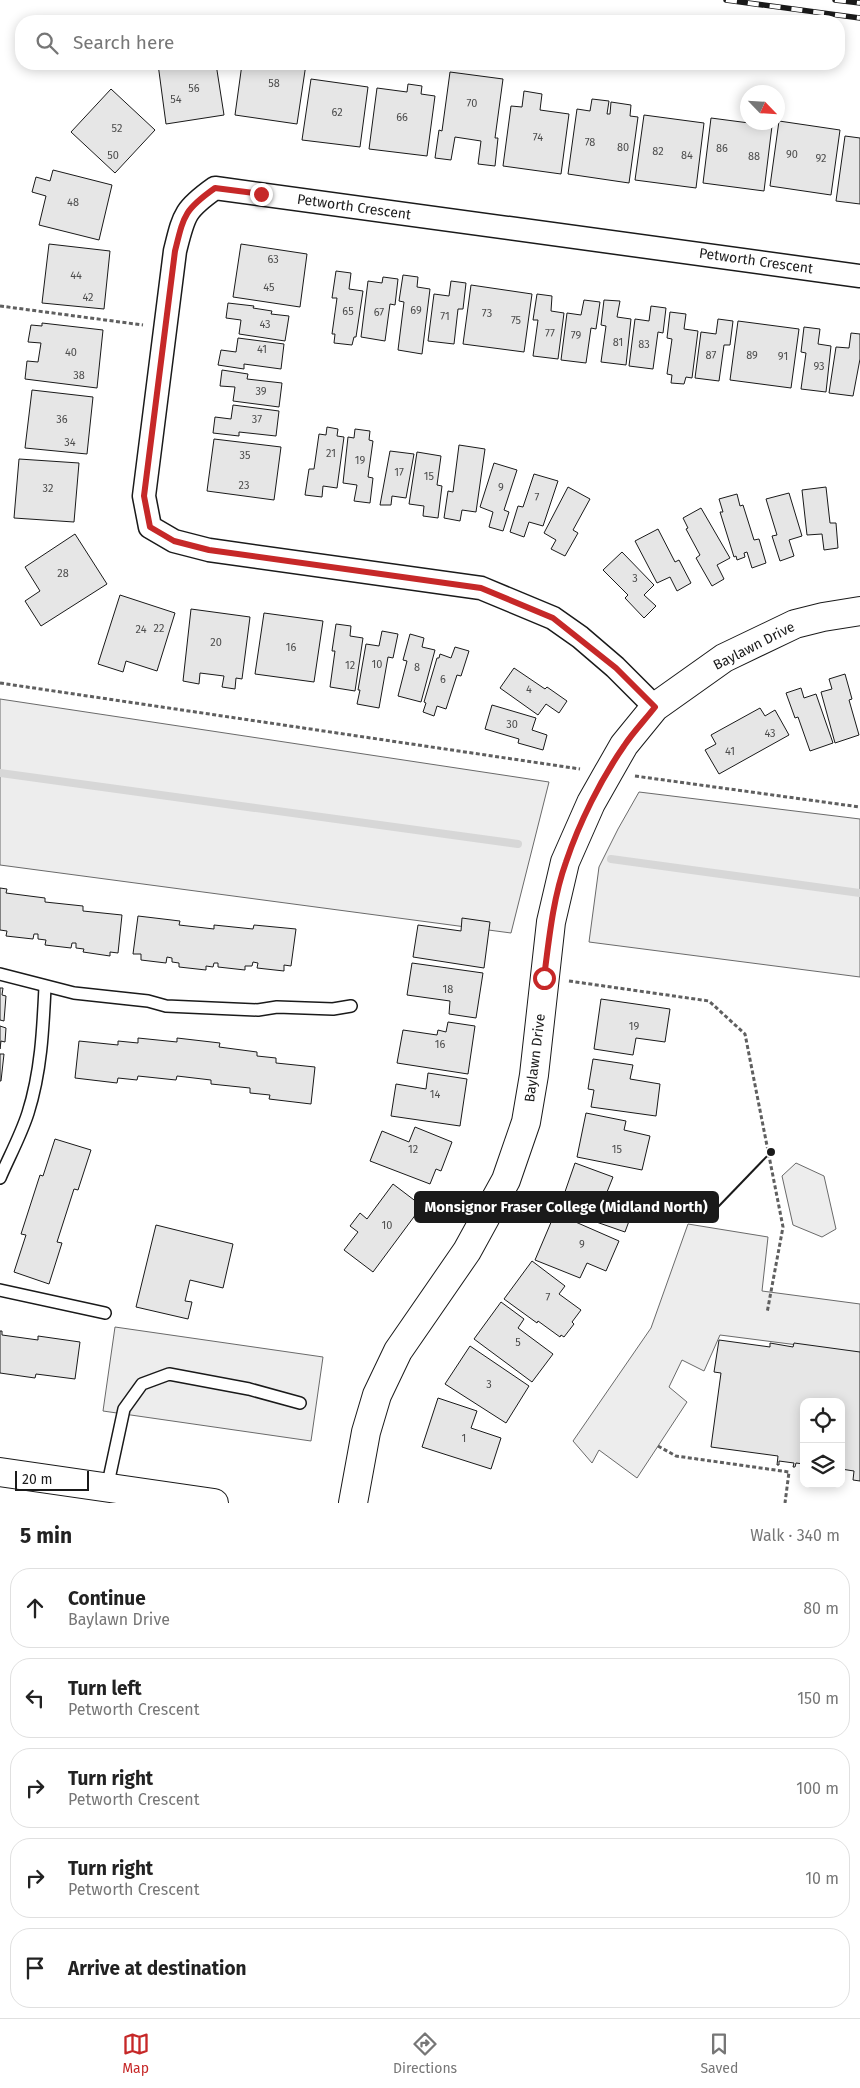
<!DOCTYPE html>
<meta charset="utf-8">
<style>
:root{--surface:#fff;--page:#f6f6f6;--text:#222;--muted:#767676;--line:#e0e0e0;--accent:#c62828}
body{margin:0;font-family:"Fira Sans",sans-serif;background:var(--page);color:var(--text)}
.controls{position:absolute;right:15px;bottom:15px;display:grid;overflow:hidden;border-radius:10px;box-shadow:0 2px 12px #0003}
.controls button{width:45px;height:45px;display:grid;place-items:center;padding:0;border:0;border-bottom:1px solid var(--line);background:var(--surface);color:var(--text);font:25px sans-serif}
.compass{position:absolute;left:740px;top:85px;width:45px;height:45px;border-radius:50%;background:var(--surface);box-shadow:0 2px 12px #0003;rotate:115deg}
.scale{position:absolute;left:15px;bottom:12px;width:74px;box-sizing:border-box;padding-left:5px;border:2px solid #1a1a1a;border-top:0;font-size:14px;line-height:18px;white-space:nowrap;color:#1a1a1a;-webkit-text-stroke:4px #fff;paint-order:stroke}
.stop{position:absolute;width:15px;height:15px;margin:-11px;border:4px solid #c62828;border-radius:50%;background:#fff}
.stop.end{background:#c62828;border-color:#fff;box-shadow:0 1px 5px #0008}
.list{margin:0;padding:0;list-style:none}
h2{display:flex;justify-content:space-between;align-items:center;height:65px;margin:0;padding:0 20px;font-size:21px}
h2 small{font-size:16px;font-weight:400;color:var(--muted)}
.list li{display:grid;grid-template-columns:32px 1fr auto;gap:15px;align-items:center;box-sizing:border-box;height:80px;margin:0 10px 10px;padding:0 10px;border:1px solid var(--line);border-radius:20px}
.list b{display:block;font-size:19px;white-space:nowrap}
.list p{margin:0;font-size:16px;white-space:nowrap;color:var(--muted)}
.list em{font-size:16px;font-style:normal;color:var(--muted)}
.icon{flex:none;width:28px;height:28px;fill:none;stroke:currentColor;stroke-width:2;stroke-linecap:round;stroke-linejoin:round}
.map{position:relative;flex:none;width:860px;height:1503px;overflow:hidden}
.search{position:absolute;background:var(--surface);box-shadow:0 2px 12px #0003;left:15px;right:15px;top:15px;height:55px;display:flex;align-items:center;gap:12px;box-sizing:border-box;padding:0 18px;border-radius:20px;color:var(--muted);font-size:19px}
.sheet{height:515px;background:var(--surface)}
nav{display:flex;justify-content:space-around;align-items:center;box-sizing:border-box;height:70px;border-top:1px solid var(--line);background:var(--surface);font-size:14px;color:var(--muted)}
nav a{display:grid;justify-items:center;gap:2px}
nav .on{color:var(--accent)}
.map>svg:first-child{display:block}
.built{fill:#ededed;stroke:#6a6a6a}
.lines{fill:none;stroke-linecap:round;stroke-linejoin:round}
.stream{stroke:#d7d7d7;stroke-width:8}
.building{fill:#e6e6e6;stroke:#1a1a1a}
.service-casing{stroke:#1a1a1a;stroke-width:14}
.minor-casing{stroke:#1a1a1a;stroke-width:25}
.tertiary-casing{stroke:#1a1a1a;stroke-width:30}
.secondary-casing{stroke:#1a1a1a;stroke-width:30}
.path{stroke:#5f5f5f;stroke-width:3;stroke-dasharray:4 2.5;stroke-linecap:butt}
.service{stroke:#fff;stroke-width:11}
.minor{stroke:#fff;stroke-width:22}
.tertiary{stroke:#fff;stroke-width:28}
.secondary{stroke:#fff;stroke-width:28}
.rail-casing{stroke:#1a1a1a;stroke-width:5.5}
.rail{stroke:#fff;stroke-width:4;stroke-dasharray:11;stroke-linecap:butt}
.route{stroke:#c62828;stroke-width:6}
.labels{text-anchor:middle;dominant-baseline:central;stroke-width:4;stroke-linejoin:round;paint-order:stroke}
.number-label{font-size:11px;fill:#4d4d4d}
.street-label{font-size:14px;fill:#1a1a1a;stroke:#fff}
.leader{fill:none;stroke:#1a1a1a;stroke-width:2}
.callout-dot{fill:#1a1a1a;stroke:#fff;stroke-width:2}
.callout{fill:#1a1a1a;stroke:#1a1a1a;stroke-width:2}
.callout-label{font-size:15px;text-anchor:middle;font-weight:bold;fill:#fff}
</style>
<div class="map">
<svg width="860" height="1503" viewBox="0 0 860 1503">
<rect width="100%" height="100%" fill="#fff"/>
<g class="built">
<polygon points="0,699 549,782 511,933 0,865"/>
<polygon points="639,792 860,819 860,977 589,942 599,867 618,829"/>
<polygon points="796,1163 824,1176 836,1229 822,1237 793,1225 782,1176"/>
<polygon points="688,1224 768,1237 762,1291 860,1304 860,1353 720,1335 704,1371 682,1360 669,1387 687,1402 637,1478 599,1450 592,1463 573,1441 651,1328"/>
<polygon points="115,1327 323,1357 311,1441 103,1411"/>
</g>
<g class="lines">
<g class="stream">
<polyline points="0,773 518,844"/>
<polyline points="611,859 860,893"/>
</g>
</g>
<g class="building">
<polygon points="158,64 216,64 224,115 166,124"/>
<polygon points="242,64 306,64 297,124 235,115"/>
<polygon points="450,72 503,79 495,138 498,138 495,166 478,164 481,141 455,137 451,160 435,158 439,130 442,131"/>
<polygon points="311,79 368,87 360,147 302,140"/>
<polygon points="408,84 422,86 421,94 435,96 427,156 369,149 377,88 407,92"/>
<polygon points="111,89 155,130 115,173 71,132"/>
<polygon points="524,91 542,94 540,110 569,114 561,174 503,166 511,106 522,107"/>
<polygon points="592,99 609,101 607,114 610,114 611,102 631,105 630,116 638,117 629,183 568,174 577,109 590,111"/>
<polygon points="644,115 704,123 696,188 635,180"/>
<polygon points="711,118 772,126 764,191 703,183"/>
<polygon points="779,121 840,130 831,195 770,186"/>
<polygon points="845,136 860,138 860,204 836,201"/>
<polygon points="53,170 112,185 99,240 39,225 46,196 32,192 36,177 50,181"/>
<polygon points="49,244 110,251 104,309 42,303"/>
<polygon points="241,244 307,254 300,307 233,297"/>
<polygon points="336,271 351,273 349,289 363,291 356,337 354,337 352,345 334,343 335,334 332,334 337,298 332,298"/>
<polygon points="403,275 418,277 417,287 430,289 422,354 398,350 404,302 399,301"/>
<polygon points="383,277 398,279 395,305 390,304 385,341 361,337 368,281 382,283"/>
<polygon points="451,281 466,283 463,309 458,309 454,344 428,341 434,294 449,296"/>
<polygon points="471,285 532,294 524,352 463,344"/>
<polygon points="537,294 552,296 551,311 564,313 558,359 533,356 538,320 533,320"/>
<polygon points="584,300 600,302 596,329 591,328 586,363 561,360 567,313 581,315"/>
<polygon points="604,300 620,301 617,317 631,319 626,365 601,362 606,326 601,325"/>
<polygon points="228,303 254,306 253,308 272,311 271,314 289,316 285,341 239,334 241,320 226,318"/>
<polygon points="651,306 666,308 663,333 658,332 653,369 629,366 635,319 649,321"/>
<polygon points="670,312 686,314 684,329 698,331 692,378 686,377 684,384 671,383 672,375 667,374 672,339 667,338"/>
<polygon points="718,319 733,321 730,345 724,345 719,381 695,378 701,332 716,334"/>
<polygon points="738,321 799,329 791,388 730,380"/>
<polygon points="42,323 103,330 97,388 25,379 27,361 38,362 41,343 28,342 31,325 42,326"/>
<polygon points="804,327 820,329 818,344 831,346 826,392 801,389 806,353 801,352"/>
<polygon points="851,333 860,334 860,359 853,396 829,393 836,347 849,348"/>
<polygon points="238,338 284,344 281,369 244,364 244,369 218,365 221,350 236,352"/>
<polygon points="222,370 248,374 247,379 282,383 279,407 233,401 235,387 220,386"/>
<polygon points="32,390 93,397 87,454 25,448"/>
<polygon points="233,405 279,411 276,436 239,432 239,436 213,433 215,417 231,419"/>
<polygon points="327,427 338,429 337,436 344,437 337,488 323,486 322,497 305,495 309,469 314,469 319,434 326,435"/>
<polygon points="355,429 370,431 369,440 373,441 368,477 373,478 370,503 354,501 357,485 343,483 348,437 354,438"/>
<polygon points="214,439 281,447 274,500 207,491"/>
<polygon points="459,445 485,449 476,512 462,510 460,521 444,518 448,491 453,492"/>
<polygon points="390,451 414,454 406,498 392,496 391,505 380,505"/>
<polygon points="417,452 441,456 437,485 442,486 438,518 423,516 424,506 409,504"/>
<polygon points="19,459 79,463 74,522 14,518"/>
<polygon points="494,463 517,470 504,510 509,512 503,531 489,527 493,512 480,507"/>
<polygon points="534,474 558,481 543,526 529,522 524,537 510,532 518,506 523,507"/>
<polygon points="568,487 590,499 573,530 578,533 565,556 551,549 556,540 544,533"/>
<polygon points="826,487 830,523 836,523 838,548 824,550 822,534 807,535 802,490"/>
<polygon points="789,493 802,536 789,540 794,556 780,561 772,536 777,535 766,499"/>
<polygon points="737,494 740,506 743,505 754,540 759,539 766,563 752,568 747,552 744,553 745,557 737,560 736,556 734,557 720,512 723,512 719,499"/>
<polygon points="701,508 730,558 717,565 724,579 712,586 696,558 700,555 686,529 688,528 683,518"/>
<polygon points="658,529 675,562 679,560 691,583 677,591 670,577 657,583 635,541"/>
<polygon points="75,534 107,584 41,626 25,601 40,591 25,567"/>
<polygon points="622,552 654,585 644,595 656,606 644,618 625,598 628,595 603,570"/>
<polygon points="120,595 175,613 157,671 126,661 123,672 98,664"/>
<polygon points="191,609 250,617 242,679 236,678 235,689 222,687 224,676 200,673 199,684 183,681"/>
<polygon points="264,613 323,621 314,682 255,674"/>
<polygon points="336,624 351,626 350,636 363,638 355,691 330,687 335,651 332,651"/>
<polygon points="382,631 398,634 393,658 388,657 379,708 357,704 360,690 358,690 366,644 379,646"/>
<polygon points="410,634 424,638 422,647 435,650 421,702 398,696 407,661 403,660"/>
<polygon points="455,647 469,651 461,676 457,675 446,709 437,706 434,716 423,712 426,703 424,702 437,658 439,658 440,654 451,658"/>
<polygon points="514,668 545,689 547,687 567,701 559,713 546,704 538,715 500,688"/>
<polygon points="845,674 852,699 849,700 859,735 835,743 821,692 832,689 829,679"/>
<polygon points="801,688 804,698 816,694 833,743 810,751 798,717 795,718 786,693"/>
<polygon points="492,705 536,718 532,730 547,735 543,750 518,743 519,739 485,729"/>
<polygon points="760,708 765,716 775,710 789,735 719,774 705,750 716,744 711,735"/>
<polygon points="0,888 7,889 6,893 45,898 45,902 83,906 83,911 122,915 118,953 110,952 110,956 83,952 84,949 76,948 76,943 72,943 71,948 45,945 46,940 38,939 38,934 34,934 33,939 6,936 7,931 0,930"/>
<polygon points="138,916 180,921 179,925 214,929 214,925 253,929 254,925 296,929 291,966 284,965 284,971 257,968 258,963 253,962 252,966 245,966 245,970 218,967 218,963 214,963 213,967 206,966 206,970 179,967 179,963 172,962 172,958 167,957 166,963 141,960 141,954 133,954"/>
<polygon points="462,918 490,922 484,968 413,957 418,925 461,931"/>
<polygon points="412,963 483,973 476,1018 449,1014 450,1001 407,995"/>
<polygon points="0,988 3,988 2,995 6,996 4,1021 0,1020"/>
<polygon points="601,999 670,1009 665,1042 636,1038 633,1055 594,1049"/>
<polygon points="448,1022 475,1026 468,1074 397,1063 403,1030 437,1035 438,1030 446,1032"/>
<polygon points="0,1026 6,1028 5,1042 1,1041 0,1049"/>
<polygon points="138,1038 177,1042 177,1038 220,1043 219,1047 257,1052 257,1056 276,1058 276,1063 315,1067 311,1104 269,1099 270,1095 250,1093 250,1088 211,1084 211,1080 177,1076 176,1080 138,1076 137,1080 118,1078 117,1083 75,1078 79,1041 118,1045 118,1041 138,1043"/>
<polygon points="0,1054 4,1054 1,1081 0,1081"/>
<polygon points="593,1059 633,1065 630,1079 660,1084 656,1116 591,1107 594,1090 588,1089"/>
<polygon points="428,1073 467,1079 460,1126 391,1116 396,1084 426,1089"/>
<polygon points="586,1113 626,1121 624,1130 650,1136 642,1170 577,1157"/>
<polygon points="415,1127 452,1142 441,1171 436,1169 430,1184 370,1161 382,1131 409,1142"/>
<polygon points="55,1139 91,1150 78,1190 74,1189 57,1242 62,1243 49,1284 14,1272 26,1235 21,1234 40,1175 43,1176"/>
<polygon points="575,1163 613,1177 607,1192 636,1202 625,1232 559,1209"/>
<polygon points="393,1184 422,1206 373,1272 344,1250 358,1232 350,1226 360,1213 367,1219"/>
<polygon points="555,1213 619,1241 606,1271 587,1263 580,1278 535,1260"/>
<polygon points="156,1225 233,1244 223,1288 190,1280 185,1301 192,1302 188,1319 136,1307"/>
<polygon points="532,1261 565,1286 559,1294 581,1310 572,1322 574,1324 564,1337 561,1335 560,1337 538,1321 537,1323 504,1299"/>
<polygon points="501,1302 524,1319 518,1328 553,1354 532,1382 474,1339"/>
<polygon points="0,1331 2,1331 2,1335 38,1340 38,1336 80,1342 75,1379 36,1374 35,1378 0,1373"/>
<polygon points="719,1340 770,1347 770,1343 793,1347 794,1343 860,1352 860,1481 853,1480 854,1471 841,1469 841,1402 804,1402 804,1464 796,1463 795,1467 793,1467 794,1463 779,1461 779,1465 777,1465 778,1456 711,1447 721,1373 714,1372"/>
<polygon points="470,1346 529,1386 506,1423 445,1384"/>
<polygon points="438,1398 477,1411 471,1428 501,1438 491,1469 422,1447"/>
</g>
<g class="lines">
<defs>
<g id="service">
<polyline points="0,974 74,993 148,1001 166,1006 258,1010 277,1007 333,1009 351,1006"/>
<path d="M0,1178C9,1157 21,1135 28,1113C41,1072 43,1030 45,987"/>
<polyline points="0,1290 105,1313"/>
<polyline points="107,1488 124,1409 142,1384 169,1374 249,1389 300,1403"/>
</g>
<path id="minor" d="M655,707L615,667L580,637L553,618L481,588L209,550L174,541L150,527L144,496L175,251C184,215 184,210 215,188L860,276"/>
<polyline id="tertiary" points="353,1503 366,1432 377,1395 398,1351 467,1251 506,1180 526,1122 534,1075 551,922 565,862 591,803 608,773 624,745 655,707 724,658 795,624 823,617 860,611"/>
<polyline id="secondary" points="0,1472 214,1503"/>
</defs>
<use href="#service" class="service-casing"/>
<use href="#minor" class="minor-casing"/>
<use href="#tertiary" class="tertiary-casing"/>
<use href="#secondary" class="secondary-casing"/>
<g class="path">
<polyline points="0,306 143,325"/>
<polyline points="0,683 580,769"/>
<polyline points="635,776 860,807"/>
<polyline points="569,981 709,1001 745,1034 783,1227 767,1313"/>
<polyline points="658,1446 676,1456 789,1472 785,1503"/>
</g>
<use href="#service" class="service"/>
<use href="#minor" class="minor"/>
<use href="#tertiary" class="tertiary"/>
<use href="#secondary" class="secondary"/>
<defs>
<g id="rail">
<polyline points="726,0 860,18"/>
<polyline points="835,0 860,3"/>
</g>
</defs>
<use href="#rail" class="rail-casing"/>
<use href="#rail" class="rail"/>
</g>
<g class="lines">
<path class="route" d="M261,194L215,188C184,210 184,215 175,251L144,496L150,527L174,541L209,550L481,588L553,618L616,668L655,707C645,720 633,732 624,746C601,779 579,823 566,862C553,898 549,939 544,978"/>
</g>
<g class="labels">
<g class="number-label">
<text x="274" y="83">58</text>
<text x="194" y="88">56</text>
<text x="176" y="99">54</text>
<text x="472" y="103">70</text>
<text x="337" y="112">62</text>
<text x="402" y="117">66</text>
<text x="117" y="128">52</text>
<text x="538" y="137">74</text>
<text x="590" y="142">78</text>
<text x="623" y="147">80</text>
<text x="722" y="148">86</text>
<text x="658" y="151">82</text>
<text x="792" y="154">90</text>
<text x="113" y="155">50</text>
<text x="687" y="155">84</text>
<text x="754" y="156">88</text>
<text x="821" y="158">92</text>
<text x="73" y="202">48</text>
<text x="273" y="259">63</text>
<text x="76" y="275">44</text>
<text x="269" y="287">45</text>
<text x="88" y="297">42</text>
<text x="416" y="310">69</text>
<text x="348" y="311">65</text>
<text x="379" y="312">67</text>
<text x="487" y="313">73</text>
<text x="445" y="316">71</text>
<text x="516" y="320">75</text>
<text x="265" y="324">43</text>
<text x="550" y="333">77</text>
<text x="576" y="335">79</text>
<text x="618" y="342">81</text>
<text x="644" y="344">83</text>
<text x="262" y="349">41</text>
<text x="71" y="352">40</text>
<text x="711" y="355">87</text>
<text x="752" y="355">89</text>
<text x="783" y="356">91</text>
<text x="819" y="366">93</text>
<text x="79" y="375">38</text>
<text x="261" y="391">39</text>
<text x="62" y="419">36</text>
<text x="257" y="419">37</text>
<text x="70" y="442">34</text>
<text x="331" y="453">21</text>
<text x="245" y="455">35</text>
<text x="360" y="460">19</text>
<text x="399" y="472">17</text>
<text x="429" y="476">15</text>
<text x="244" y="485">23</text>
<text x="501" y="487">9</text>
<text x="48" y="488">32</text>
<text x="537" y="497">7</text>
<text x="63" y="573">28</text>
<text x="635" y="578">3</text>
<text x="159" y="628">22</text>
<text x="141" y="629">24</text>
<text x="216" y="642">20</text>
<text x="291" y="647">16</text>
<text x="377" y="664">10</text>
<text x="350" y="665">12</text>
<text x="417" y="667">8</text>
<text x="443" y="679">6</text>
<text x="529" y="689">4</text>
<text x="512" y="724">30</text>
<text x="770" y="733">43</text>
<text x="730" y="751">41</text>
<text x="448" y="989">18</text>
<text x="634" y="1026">19</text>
<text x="440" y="1044">16</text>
<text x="435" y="1094">14</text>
<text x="413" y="1149">12</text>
<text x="617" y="1149">15</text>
<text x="387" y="1225">10</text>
<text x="582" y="1244">9</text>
<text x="548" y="1297">7</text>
<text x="518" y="1342">5</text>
<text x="489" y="1384">3</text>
<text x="464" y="1438">1</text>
</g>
<g class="street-label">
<text transform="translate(354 207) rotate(8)">Petworth Crescent</text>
<text transform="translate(756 261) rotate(8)">Petworth Crescent</text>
<text transform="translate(754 646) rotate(-27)">Baylawn Drive</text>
<text transform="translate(535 1058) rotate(-83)">Baylawn Drive</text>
</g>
</g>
<path class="leader" d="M771 1152L718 1207"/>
<circle class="callout-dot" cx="771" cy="1152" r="5"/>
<rect class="callout" x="415" y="1192" width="303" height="30" rx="5"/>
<g class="callout-label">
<text x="566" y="1212">Monsignor Fraser College (Midland North)</text>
</g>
</svg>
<div class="controls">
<button><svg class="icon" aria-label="locate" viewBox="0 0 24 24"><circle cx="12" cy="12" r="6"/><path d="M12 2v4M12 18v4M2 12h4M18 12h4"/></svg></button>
<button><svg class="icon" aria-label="layers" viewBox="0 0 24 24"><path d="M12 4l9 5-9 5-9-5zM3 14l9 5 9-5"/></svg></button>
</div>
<svg class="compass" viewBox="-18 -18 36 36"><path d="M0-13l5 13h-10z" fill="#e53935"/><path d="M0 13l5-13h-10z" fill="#767676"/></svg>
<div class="scale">20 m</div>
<div class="stop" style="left:544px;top:978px"></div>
<div class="stop end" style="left:261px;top:194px"></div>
<div class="search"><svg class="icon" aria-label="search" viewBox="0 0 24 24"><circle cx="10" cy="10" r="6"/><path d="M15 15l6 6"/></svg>Search here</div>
</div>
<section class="sheet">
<h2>5 min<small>Walk · 340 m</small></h2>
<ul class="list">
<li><svg class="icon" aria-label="ahead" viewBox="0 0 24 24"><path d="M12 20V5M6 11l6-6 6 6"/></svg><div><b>Continue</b><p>Baylawn Drive</p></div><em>80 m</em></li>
<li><svg class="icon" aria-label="left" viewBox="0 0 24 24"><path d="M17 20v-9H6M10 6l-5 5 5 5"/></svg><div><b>Turn left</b><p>Petworth Crescent</p></div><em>150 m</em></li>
<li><svg class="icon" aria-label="right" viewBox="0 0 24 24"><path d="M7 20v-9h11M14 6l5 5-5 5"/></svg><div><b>Turn right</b><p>Petworth Crescent</p></div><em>100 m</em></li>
<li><svg class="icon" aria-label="right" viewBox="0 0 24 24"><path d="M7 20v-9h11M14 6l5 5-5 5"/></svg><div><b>Turn right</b><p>Petworth Crescent</p></div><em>10 m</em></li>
<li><svg class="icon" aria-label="arrive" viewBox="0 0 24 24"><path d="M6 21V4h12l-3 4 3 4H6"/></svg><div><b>Arrive at destination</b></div></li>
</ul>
</section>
<nav>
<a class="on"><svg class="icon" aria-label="map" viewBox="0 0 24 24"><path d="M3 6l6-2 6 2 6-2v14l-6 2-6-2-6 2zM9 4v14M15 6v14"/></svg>Map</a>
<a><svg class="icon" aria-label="directions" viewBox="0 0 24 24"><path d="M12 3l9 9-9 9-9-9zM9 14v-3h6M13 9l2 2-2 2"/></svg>Directions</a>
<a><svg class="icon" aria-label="saved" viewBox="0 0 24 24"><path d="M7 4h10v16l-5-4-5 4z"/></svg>Saved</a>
</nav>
